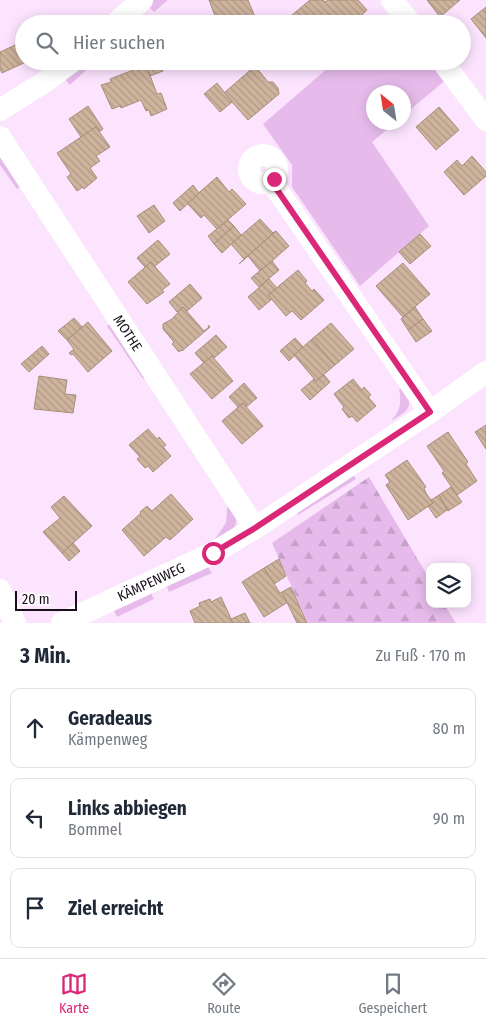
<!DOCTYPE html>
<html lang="de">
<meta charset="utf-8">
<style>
:root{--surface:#fff;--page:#f6f6f7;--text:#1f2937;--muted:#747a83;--line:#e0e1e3;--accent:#db2777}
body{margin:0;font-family:"Fira Sans Condensed",sans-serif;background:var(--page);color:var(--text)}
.controls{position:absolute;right:15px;bottom:15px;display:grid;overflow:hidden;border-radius:10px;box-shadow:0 2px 12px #0003}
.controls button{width:45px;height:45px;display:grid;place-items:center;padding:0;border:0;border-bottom:1px solid var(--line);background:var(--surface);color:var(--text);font:25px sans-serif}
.compass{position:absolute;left:366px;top:85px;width:45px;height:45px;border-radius:50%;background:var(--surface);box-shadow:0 2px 12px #0003;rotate:330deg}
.scale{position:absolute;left:15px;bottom:12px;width:62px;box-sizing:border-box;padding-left:5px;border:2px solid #181019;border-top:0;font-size:14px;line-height:18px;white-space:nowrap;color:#181019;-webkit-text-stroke:4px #fef9fe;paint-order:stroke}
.stop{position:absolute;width:15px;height:15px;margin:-11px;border:4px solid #db2777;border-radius:50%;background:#fff}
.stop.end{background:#db2777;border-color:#fff;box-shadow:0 1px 5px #0008}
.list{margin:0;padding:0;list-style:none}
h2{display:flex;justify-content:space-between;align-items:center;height:65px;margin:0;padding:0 20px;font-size:21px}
h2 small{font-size:16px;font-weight:400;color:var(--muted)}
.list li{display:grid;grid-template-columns:32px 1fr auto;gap:15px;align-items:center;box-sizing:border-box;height:80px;margin:0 10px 10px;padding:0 10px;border:1px solid var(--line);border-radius:10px}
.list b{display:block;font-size:19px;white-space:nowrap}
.list p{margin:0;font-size:16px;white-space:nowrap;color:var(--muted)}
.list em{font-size:16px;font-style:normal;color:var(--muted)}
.icon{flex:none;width:28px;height:28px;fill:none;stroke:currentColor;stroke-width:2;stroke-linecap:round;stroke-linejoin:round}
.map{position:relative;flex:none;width:486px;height:623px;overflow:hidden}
.search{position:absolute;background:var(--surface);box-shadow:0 2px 12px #0003;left:15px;right:15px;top:15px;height:55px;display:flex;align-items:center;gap:12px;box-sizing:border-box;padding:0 18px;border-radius:28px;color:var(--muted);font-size:19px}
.sheet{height:335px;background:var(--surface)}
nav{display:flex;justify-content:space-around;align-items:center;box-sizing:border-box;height:70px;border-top:1px solid var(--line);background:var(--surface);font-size:14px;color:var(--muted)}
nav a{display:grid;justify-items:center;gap:2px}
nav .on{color:var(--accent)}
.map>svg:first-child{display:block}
.grass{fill:#e6bbeb}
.forest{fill:url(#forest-firs)}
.building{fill:url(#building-back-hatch);stroke:#a88f79}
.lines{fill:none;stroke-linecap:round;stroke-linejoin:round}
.street{stroke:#fff;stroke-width:22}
.route{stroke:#db2777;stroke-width:6}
.labels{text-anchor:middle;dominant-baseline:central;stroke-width:4.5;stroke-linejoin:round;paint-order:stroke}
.street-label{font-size:14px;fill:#181019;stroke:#fef9fe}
</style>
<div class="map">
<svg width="486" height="623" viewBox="0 0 486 623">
<defs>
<pattern id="forest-firs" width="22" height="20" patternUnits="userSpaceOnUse" patternTransform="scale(1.25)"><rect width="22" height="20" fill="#e6bbeb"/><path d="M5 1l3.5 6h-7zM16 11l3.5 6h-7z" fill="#c5a0c9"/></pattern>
<pattern id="building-back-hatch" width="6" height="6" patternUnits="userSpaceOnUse" patternTransform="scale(1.25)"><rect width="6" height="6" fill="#ceb39d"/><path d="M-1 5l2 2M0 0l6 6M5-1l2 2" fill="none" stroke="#b09987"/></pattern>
</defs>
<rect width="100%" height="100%" fill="#fce4ff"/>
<g class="grass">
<polygon points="151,0 168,0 154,12 148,6"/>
<polygon points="81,61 96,61 70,85 65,79"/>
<polygon points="336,61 434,61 448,78 404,115 404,92 374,92 374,122 395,123 372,142 429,226 360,286 292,187 292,165 263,124"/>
<polygon points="0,151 23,186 17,189 0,165"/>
<polygon points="113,323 147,376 143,379 107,326"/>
<path d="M404,386C413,408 411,409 391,421C400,411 402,403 399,389Z"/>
<polygon points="350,470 356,479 298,515 294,507"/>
<path d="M232,504C243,529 232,530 213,542L226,523L227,508Z"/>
<polygon points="207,566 212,573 169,592 166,584"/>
<polygon points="149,589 154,599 117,617 112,607"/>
</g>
<polygon class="forest" points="369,477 430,580 430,604 444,604 456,623 308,623 272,543"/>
<g class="building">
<polygon points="209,0 248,0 255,17 239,24 218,24"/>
<polygon points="310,0 323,0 325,2 328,0 358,0 367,10 352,24 299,24 292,15"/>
<polygon points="427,0 460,0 440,17"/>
<polygon points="486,7 486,38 471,19"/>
<polygon points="24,41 24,61 28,61 2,73 0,69 0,52"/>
<polygon points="138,61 159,61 163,71 150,76 146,65 141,67"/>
<polygon points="146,65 157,94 161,93 167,109 151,116 149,110 146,111 141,100 121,108 120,106 112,109 101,85 111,82 110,79"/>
<polygon points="255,66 268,82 273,82 278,88 279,94 248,120 224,93"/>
<polygon points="217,83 232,102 220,112 204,94"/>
<polygon points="88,106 103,129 99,132 96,127 81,137 69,119"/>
<polygon points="439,107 459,130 436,150 416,127"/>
<polygon points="96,127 110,147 96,156 100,161 90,168 97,178 84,189 83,187 77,191 67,177 71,174 57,153"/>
<polygon points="472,156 486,172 486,176 464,195 444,172 457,160 462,166"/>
<polygon points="217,177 229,192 232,189 246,204 217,229 204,215 201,218 187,203"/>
<polygon points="193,185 199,193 180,211 173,203"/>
<polygon points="154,205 165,221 149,233 137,216"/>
<polygon points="260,219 273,233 276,231 244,259 231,244"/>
<polygon points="228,220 234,226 214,244 208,236"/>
<polygon points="234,226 241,235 222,253 214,244"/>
<polygon points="276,231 289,246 272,261 260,271 248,256 239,264"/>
<polygon points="420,234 431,246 410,264 399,252"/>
<polygon points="158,240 170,254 155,266 151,262 145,267 137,258"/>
<polygon points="272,261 279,270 259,287 251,278"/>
<polygon points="151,262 170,284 162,290 164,292 147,304 128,282"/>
<polygon points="403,263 430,294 403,317 376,286"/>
<polygon points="298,270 307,281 305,283 312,291 314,289 324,300 301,320 292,311 286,316 268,295"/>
<polygon points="269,279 277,288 268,295 272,299 259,310 248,297"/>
<polygon points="190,284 202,298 187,311 183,307 177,312 169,302"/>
<polygon points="183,307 204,331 209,327 208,325 210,327 182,351 181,350 179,352 172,344 174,342 163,329 163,324 172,319"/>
<polygon points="415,307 423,319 408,330 401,319"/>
<polygon points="74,318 82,327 67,340 58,331"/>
<polygon points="423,319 432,331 416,342 408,330"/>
<polygon points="88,322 112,351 88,372 73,354 71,355 69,353 74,349 67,340"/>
<polygon points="331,323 354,349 335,365 312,339"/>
<polygon points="216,335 227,347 214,358 212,356 204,363 195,353"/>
<polygon points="295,338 303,347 289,361 280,351"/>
<polygon points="312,339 335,365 316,381 294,355"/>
<polygon points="42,346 49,354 29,372 21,364"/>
<polygon points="212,356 233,381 212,399 190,374"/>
<polygon points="324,375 330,382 310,400 301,390 314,379 316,381"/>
<polygon points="39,376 67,380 65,394 76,395 73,413 34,409"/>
<polygon points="353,379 362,390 364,387 371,395 368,397 376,406 357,422 352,416 349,418 342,409 344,407 334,394"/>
<polygon points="244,383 257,398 246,407 243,403 238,407 229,397"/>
<polygon points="243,403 263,426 242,444 222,421"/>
<polygon points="486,425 486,449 475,432"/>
<polygon points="148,429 157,439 159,437 166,445 163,447 171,456 153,472 148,466 145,468 137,459 140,457 129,445"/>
<polygon points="448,432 468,462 466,464 477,481 457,495 442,473 444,471 427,446"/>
<polygon points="407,460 426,487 424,488 426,493 433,503 408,520 386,485 390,482 385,475"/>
<polygon points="451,487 462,502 448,511 439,495"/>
<polygon points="171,494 193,519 170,540 166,537 144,556 122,530 141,513 140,512 147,506 152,511"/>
<polygon points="439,495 447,510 436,518 428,506 433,503 431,500"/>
<polygon points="64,496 92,526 62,553 43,532 60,518 51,507"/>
<polygon points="73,543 80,551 69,561 62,553"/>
<polygon points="279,559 286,576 274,584 264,568"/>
<polygon points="264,568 280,593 282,592 288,602 264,617 242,582"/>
<polygon points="291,587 307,623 297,623 282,592"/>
<polygon points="221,597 233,623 195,623 190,611 200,606 199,603 210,599 211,602"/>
<polygon points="245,613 250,623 233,623 231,619"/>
</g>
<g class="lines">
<g class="street">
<polyline points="392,0 411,24"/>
<polyline points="115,24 142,0"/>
<polyline points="442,61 486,120"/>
<polyline points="0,110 43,83 73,61"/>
<path id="s1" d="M0,137L255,528"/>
<circle cx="263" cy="169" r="14"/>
<polyline points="271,181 430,412"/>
<polyline points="0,590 15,623"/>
<path id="s2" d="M62,623L213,553L255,528L430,412L486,372"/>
</g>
</g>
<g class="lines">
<polyline class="route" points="213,553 255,528 430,412 271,181 274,179"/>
</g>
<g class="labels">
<g class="street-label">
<text stroke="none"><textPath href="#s1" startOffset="234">MOTHE</textPath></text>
<text stroke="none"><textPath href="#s2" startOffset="98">KÄMPENWEG</textPath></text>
</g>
</g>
</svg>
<div class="controls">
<button><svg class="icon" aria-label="layers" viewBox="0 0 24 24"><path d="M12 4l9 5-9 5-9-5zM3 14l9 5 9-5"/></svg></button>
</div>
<svg class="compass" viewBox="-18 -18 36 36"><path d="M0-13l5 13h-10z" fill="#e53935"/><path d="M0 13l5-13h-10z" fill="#747a83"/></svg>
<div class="scale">20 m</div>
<div class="stop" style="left:213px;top:553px"></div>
<div class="stop end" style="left:274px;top:179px"></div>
<div class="search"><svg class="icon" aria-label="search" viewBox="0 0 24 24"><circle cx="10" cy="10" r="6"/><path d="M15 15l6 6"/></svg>Hier suchen</div>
</div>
<section class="sheet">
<h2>3 Min.<small>Zu Fuß · 170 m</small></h2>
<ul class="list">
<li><svg class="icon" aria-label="ahead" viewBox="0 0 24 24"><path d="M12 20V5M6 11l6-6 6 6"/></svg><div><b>Geradeaus</b><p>Kämpenweg</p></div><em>80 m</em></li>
<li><svg class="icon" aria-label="left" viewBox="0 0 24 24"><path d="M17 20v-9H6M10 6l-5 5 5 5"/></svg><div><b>Links abbiegen</b><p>Bommel</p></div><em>90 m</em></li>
<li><svg class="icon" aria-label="arrive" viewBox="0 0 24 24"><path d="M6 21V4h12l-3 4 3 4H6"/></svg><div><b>Ziel erreicht</b></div></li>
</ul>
</section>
<nav>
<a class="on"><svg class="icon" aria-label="map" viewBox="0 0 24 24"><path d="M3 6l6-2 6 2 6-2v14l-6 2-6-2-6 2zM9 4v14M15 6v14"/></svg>Karte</a>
<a><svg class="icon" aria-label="directions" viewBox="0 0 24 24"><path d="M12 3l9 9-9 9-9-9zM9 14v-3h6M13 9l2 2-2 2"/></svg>Route</a>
<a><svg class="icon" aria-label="saved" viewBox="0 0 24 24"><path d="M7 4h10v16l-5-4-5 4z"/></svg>Gespeichert</a>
</nav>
